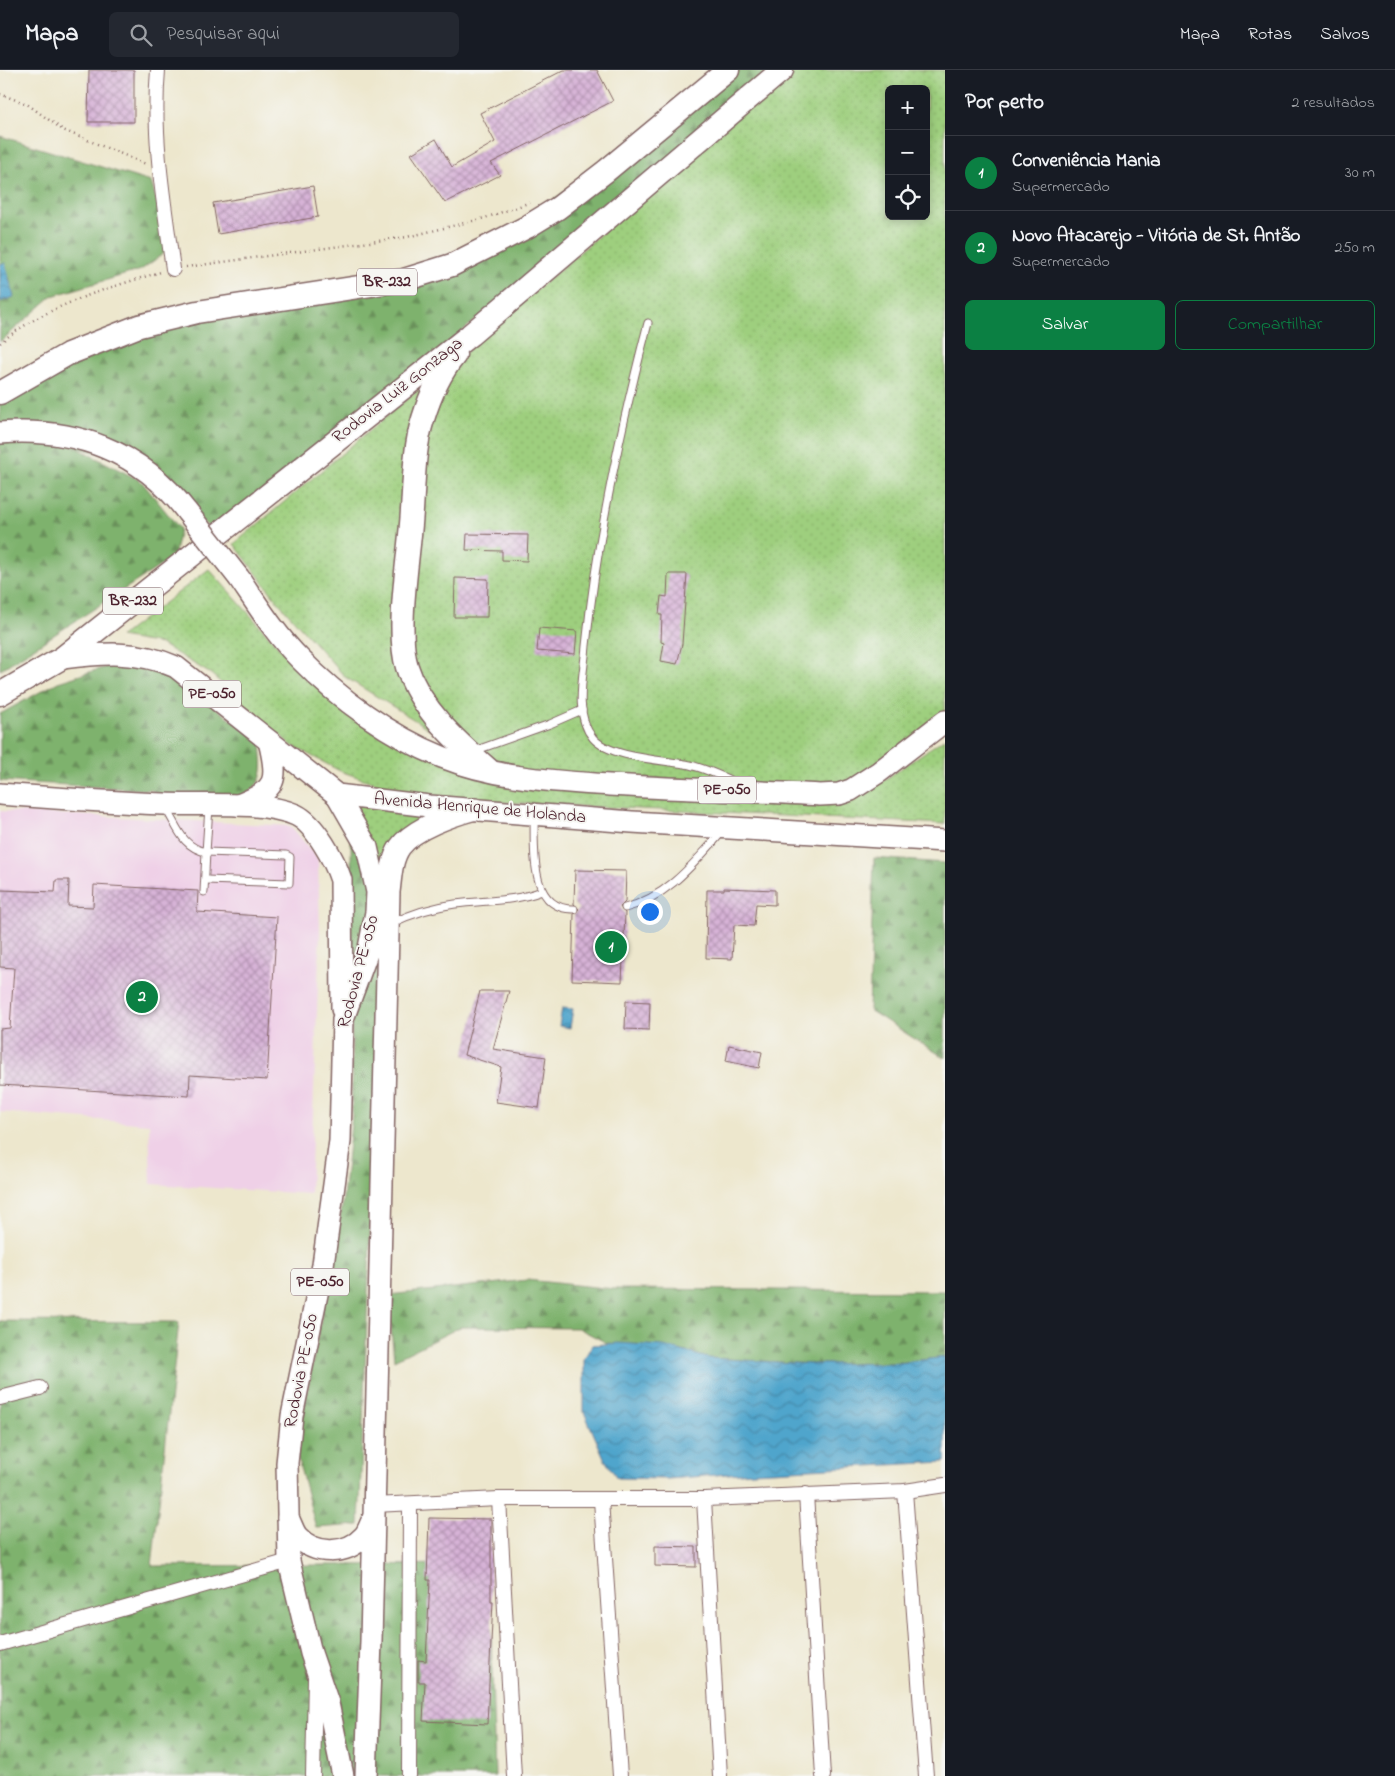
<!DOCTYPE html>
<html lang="pt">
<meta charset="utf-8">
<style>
:root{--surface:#171b24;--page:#242831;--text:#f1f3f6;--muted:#9ea1a6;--line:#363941;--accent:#0b8043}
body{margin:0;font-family:"Indie Flower",sans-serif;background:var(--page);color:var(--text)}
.controls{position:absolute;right:15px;top:15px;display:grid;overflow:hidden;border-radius:8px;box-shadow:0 2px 8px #0003}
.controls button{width:45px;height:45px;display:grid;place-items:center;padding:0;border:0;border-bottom:1px solid var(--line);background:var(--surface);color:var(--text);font:25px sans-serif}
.you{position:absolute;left:649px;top:841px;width:18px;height:18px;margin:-12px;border:4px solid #fff;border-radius:50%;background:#1a73e8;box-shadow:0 0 0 8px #1a73e833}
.badge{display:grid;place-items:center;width:32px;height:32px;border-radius:50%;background:var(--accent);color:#fff;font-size:16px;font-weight:700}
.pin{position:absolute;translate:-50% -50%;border:2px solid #fff;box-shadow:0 1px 5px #0006}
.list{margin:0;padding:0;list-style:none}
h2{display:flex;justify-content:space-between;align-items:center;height:65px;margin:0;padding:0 20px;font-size:21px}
h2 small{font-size:16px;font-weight:400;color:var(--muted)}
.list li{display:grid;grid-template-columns:32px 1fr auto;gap:15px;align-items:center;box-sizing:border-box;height:75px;padding:0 20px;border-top:1px solid var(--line)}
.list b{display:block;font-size:19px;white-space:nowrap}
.list p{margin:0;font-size:16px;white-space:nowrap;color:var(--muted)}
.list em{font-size:16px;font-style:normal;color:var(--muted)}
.actions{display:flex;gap:10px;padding:15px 20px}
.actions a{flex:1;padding:11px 0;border:1px solid var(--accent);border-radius:8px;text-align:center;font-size:18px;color:var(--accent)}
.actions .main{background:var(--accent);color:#fff}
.icon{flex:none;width:28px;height:28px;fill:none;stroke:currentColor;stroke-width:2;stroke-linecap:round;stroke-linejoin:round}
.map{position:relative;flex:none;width:945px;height:1706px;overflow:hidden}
header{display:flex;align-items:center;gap:30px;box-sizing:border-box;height:70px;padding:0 25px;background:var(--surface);border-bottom:1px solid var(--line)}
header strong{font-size:24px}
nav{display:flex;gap:28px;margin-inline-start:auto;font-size:18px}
.search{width:350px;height:45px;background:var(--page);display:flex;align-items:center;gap:12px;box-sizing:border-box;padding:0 18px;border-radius:8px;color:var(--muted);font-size:19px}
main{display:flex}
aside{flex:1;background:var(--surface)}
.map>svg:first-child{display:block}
.built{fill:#efd0e7}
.grass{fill:url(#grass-dots);stroke:#747754;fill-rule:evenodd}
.forest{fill:url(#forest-firs);stroke:#64684c}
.water{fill:url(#water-waves);stroke:#4c627c}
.building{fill:url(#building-cross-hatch)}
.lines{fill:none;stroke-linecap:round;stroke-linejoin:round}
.service-casing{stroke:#836564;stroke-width:9}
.minor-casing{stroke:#836564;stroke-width:16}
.primary-casing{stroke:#836564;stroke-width:24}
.trunk-casing{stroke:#836564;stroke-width:25}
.path{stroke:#836564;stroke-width:2.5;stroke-dasharray:1 4;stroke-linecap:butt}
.service{stroke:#fff;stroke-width:7}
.minor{stroke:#fff;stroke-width:14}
.primary{stroke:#fff;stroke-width:21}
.trunk{stroke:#fff;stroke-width:22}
.primary-bridge-casing{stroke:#836564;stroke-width:24;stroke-linecap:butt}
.primary-bridge{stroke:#fff;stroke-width:21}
.labels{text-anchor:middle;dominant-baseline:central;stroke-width:4;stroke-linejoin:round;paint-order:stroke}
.shield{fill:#f6f6f2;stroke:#7e6067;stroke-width:1}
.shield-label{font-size:16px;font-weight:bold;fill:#4a1f2b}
.street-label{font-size:18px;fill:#4a1f2b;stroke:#f6f6f2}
</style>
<header>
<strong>Mapa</strong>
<div class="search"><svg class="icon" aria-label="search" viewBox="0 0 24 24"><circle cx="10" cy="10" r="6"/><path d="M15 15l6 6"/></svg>Pesquisar aqui</div>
<nav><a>Mapa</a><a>Rotas</a><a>Salvos</a></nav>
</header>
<main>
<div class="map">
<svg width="945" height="1706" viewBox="0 0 945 1706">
<defs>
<pattern id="grass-dots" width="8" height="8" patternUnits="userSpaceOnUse" patternTransform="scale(1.25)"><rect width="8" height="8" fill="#9ecf7e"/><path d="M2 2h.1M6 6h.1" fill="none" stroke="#8ab16d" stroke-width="1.8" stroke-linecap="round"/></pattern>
<pattern id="forest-firs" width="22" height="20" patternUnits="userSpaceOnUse" patternTransform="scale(1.25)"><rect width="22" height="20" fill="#7eb26d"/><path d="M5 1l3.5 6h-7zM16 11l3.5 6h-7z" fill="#69905a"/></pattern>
<pattern id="water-waves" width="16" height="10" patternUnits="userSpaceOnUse" patternTransform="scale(1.25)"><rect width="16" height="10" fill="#4fa5cc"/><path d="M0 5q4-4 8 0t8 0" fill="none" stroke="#4486a6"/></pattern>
<pattern id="building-cross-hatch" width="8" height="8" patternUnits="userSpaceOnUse" patternTransform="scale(1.25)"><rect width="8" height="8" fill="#d7b3d7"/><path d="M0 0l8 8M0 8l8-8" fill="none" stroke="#b091af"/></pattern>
</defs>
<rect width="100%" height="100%" fill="#f6f6f2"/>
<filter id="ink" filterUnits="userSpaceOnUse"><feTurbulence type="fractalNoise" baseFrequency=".02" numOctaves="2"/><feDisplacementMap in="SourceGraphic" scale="10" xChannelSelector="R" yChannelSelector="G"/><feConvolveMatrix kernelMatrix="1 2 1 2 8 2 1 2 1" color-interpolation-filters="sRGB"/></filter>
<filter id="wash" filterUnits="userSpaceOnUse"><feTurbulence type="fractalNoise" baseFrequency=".0096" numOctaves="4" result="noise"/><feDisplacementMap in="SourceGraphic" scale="20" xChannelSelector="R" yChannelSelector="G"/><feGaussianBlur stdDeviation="1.12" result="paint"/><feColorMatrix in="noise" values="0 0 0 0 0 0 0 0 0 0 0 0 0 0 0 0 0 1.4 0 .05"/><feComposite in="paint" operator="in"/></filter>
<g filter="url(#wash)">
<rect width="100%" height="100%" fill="#ede7cd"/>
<polygon class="built" points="0,741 291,756 318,789 320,862 310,1124 151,1114 149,1054 0,1042"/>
<g class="grass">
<path d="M788,0H945V658L851,720L488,699L469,682L402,578L420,363L443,302ZM889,19H926V146H889Z"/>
<polygon points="425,314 396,556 439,665 345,607 279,533 234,474"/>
<polygon points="209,499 311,613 479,708 811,729 880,713 945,668 945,754 498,732 398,721 340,701 291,675 211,604 161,574 120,567"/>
<polygon points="343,733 439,743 384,805"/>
</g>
<g class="forest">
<polygon points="732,0 778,0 217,464 129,388 0,363 0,323 165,244 370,215 490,176"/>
<polygon points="0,66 151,112 171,178 141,200 52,226 0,272"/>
<polygon points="0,372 73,376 141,411 180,459 174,487 0,600"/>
<path d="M125,591L164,599L261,672C263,700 267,715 238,728L167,729L151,720L0,711V644L58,612Z"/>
<polygon points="351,744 384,805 359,1455 316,1458 296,1382 342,1137 352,1046"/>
<polygon points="874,788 945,793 945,988 869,940"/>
<polygon points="527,1210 614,1219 945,1221 945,1287 898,1293 812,1294 708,1288 679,1280 607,1273 578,1258 460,1257 394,1290 388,1225"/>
<polygon points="0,1251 179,1252 152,1496 489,1494 495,1706 0,1706"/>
</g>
<g class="water">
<polygon points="5,193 14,227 0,232 0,194"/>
<polygon points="562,938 573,939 570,958 559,956"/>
<polygon points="618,1273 664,1276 708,1288 812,1294 898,1293 945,1287 945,1392 752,1402 668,1409 617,1408 605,1390 584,1342 584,1289 592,1275"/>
</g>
<g id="blocks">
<g class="building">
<polygon points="89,0 134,0 134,52 88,52"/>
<polygon points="564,0 597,0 613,31 491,93 500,105 445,133 411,84 436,69 452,97 495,72 480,43"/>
<polygon points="313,116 318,147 218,164 213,133"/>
<polygon points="467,464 528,465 527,491 502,490 502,481 466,480"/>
<polygon points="668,504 687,504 682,574 677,594 661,591 664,573 661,572 662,545 659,545 661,526 667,527"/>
<polygon points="455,508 488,509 487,547 454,547"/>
<polygon points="539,558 577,561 575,584 537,581"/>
<polygon points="575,800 626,801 625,832 620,837 625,843 622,912 572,910 574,844 579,839 574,834"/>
<polygon points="56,810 69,810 68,836 93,837 94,815 198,821 197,842 277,847 267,1010 190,1005 189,1026 0,1015 0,959 10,958 14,898 0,897 0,820 55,822"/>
<polygon points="724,818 775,820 775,835 756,834 754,856 734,855 732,889 706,888 707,820 724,820"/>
<polygon points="480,921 509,921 493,979 546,987 539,1038 496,1032 501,997 464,985"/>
<polygon points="626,931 650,932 649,960 625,959"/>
<polygon points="729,975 762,982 759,998 726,991"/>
<polygon points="429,1448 491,1449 491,1531 493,1531 487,1654 423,1651 425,1612 418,1612 418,1590 426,1591 430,1510 427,1510"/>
<polygon points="655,1476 696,1477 696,1497 655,1496"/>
</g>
</g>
</g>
<g filter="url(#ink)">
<use href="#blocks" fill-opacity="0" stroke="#836564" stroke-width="1"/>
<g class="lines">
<defs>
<g id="service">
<path d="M648,253C620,360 597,466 586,576C584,603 573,645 593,668C610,688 664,690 690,695C707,699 723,707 739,714"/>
<polyline points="474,681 550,654 582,640"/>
<path d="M166,739C178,758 182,777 206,782L204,822"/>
<path d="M534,747C535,777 528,840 574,839"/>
<polyline points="206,810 289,813 290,787 286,785 206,782 209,737"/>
<path d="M625,838C668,827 694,793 723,761"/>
<path d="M392,853C413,843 433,837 455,834C485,830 513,832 542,821"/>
</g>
<g id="minor">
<path d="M158,0C152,66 164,134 173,199"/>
<polyline points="0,1328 40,1318"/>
<polyline points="905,1421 926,1706"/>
<polyline points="806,1424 823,1706"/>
<polyline points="499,1429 514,1706"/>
<polyline points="704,1429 720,1706"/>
<polyline points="601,1430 620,1706"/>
<polyline points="374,1435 499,1429 704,1429 905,1421 945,1415"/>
<polyline points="0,1574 289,1491"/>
<polyline points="313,1706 315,1609"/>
<polyline points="409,1706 410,1434"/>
</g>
<g id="primary">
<path d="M0,363C75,357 141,381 187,442"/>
<path d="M239,508C258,536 276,565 300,589C339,629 390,666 442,687C495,708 552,711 609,715C679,719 749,721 820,725L839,724L851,720L879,702L945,651"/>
<path d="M62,588C102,583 138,580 176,597L337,725L429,736L632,752L945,771"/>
<path d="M0,724C55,728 109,732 164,734C202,736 261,730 296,745C315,754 335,791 341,810L342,939"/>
<polyline points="337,725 367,777 377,822 376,842 369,878 343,949 340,1071 323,1195 292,1346 287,1393 289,1491 311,1583 328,1633 343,1706"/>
<path d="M238,735C277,720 279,711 269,671"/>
<path d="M288,1448C291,1453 293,1461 297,1466C314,1485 346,1486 364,1466C368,1462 370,1454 373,1449"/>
<path d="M366,1706L371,1571L389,822C391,807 391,790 400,777C414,758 453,745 475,739"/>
</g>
<g id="trunk">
<path d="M455,285C440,303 430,326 423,349C413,380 414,421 411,454C408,492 396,562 407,597C420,639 456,671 488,699"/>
<polyline points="0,323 68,284 139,256 197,242 404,210 452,195 527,157 558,138 606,101 728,0"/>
<polyline points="0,624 62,588 470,265 782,0"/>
</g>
</defs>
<use href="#service" class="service-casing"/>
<use href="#minor" class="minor-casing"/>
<use href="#primary" class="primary-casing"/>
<use href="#trunk" class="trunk-casing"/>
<g class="path">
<polyline points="0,24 27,34 63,60 146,94"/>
<polyline points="186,197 407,167 485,148 531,132"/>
<path d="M0,273C45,236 107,218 161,202"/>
</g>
<use href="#service" class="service"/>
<use href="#minor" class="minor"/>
<use href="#primary" class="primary"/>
<use href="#trunk" class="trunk"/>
<defs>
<polyline id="primary-bridge" points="187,442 239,508"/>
</defs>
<use href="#primary-bridge" class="primary-bridge-casing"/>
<use href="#primary-bridge" class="primary-bridge"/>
</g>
</g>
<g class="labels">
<g class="shield">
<rect x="357" y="198.5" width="60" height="27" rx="4"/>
<rect x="103" y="517.5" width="60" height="27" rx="4"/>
<rect x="183" y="610.5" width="58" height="27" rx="4"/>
<rect x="698" y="706.5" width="58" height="27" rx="4"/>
<rect x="291" y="1198.5" width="58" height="27" rx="4"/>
</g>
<g class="shield-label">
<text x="387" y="212">BR-232</text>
<text x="133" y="531">BR-232</text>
<text x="212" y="624">PE-050</text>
<text x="727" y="720">PE-050</text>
<text x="320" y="1212">PE-050</text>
</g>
<g class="street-label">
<text transform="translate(398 321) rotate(-38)">Rodovia Luiz Gonzaga</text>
<text transform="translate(480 739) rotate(5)">Avenida Henrique de Holanda</text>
<text transform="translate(359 902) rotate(-75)">Rodovia PE-050</text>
<text transform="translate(302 1301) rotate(-79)">Rodovia PE-050</text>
</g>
</g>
</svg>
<div class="controls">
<button>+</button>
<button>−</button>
<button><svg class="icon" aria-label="locate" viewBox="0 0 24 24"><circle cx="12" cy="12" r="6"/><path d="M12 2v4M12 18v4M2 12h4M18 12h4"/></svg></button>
</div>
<div class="you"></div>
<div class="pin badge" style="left:611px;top:877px">1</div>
<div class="pin badge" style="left:142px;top:927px">2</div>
</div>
<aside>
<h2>Por perto<small>2 resultados</small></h2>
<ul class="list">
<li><span class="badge">1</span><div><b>Conveniência Mania</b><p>Supermercado</p></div><em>30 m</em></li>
<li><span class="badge">2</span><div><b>Novo Atacarejo - Vitória de St. Antão</b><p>Supermercado</p></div><em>250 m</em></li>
</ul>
<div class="actions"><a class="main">Salvar</a><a>Compartilhar</a></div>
</aside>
</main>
